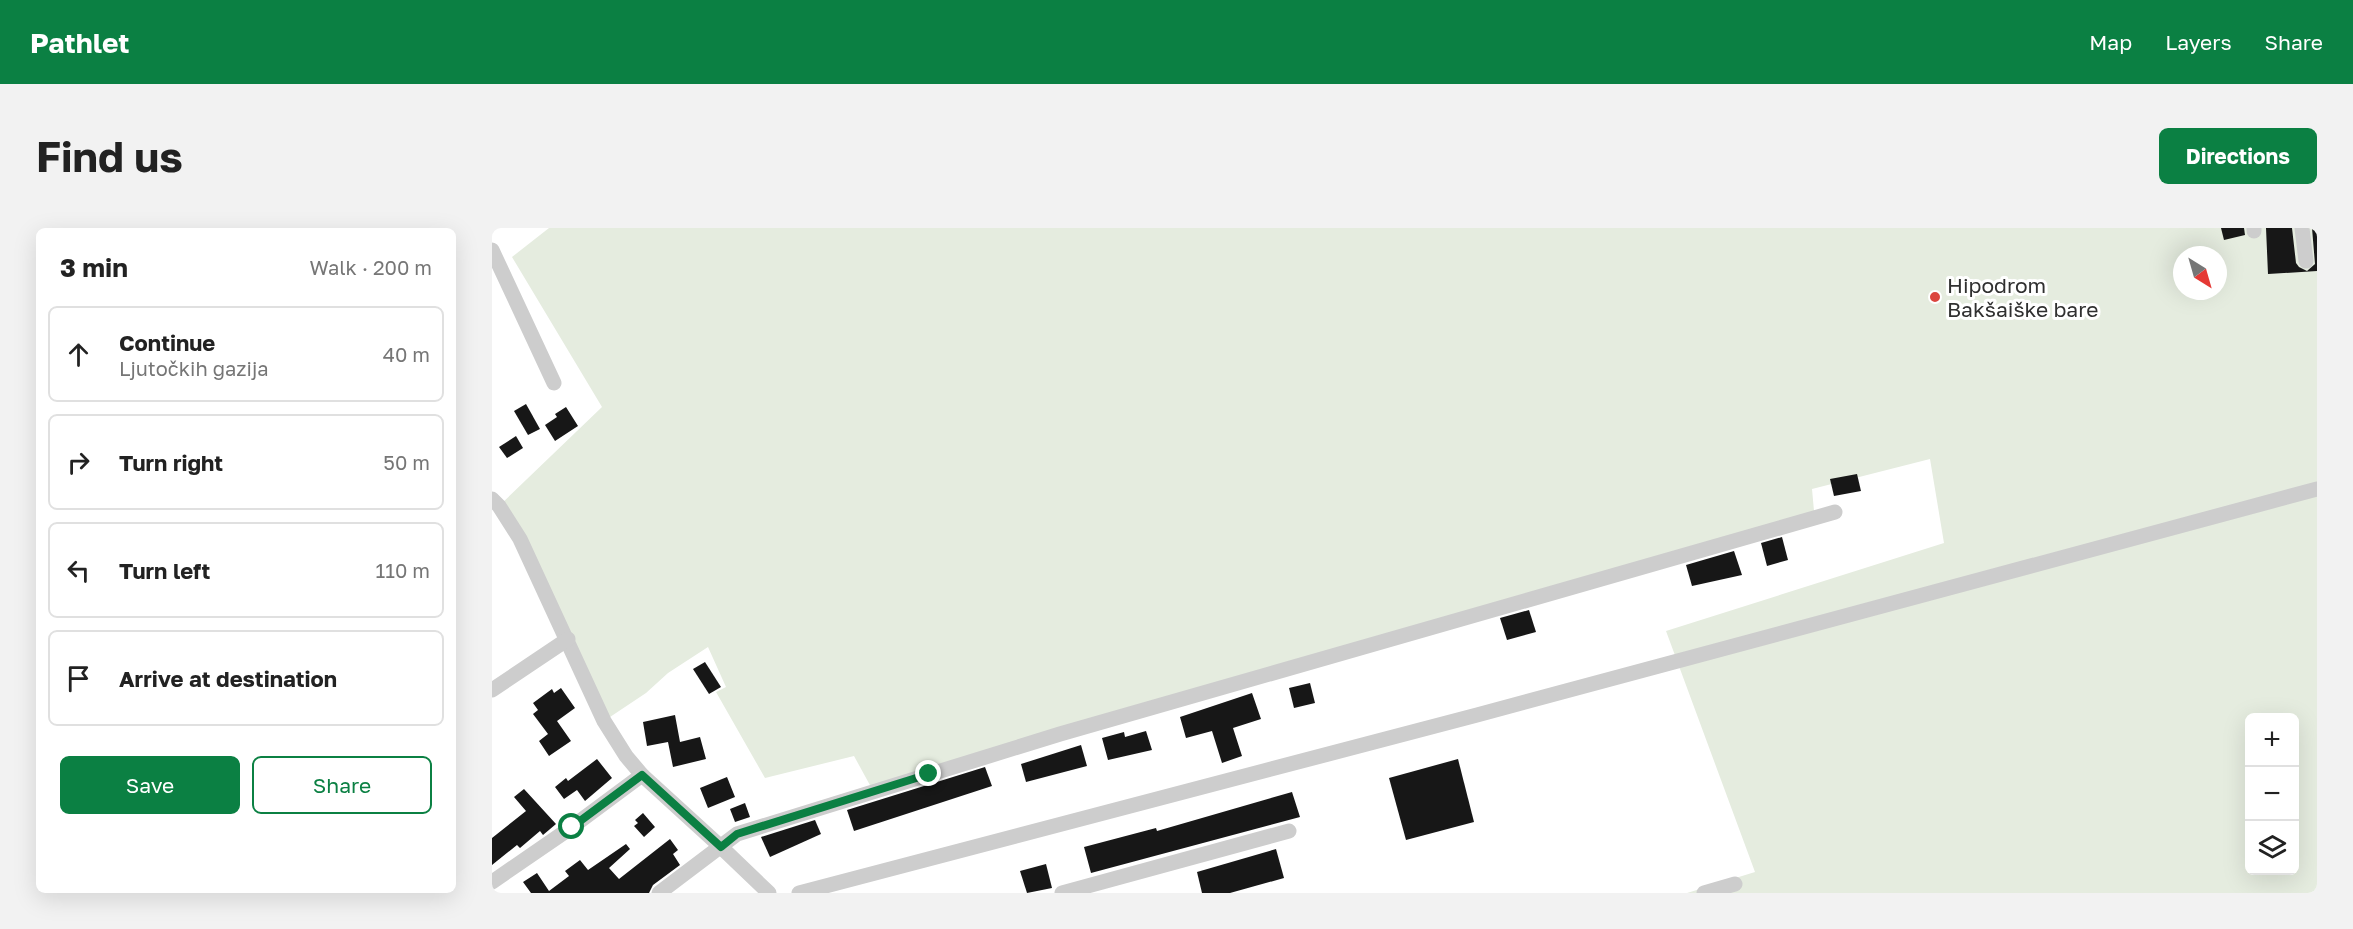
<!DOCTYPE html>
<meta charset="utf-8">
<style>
:root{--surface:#fff;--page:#f2f2f2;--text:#222;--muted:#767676;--line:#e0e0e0;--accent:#0b8043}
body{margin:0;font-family:"Golos Text",sans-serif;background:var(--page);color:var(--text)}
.controls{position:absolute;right:18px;bottom:18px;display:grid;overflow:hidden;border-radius:9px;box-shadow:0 6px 24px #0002}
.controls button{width:54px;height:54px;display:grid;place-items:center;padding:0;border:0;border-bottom:2px solid var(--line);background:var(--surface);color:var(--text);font:30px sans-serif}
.compass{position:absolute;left:1681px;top:18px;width:54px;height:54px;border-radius:50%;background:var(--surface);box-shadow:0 6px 24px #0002;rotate:143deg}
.stop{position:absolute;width:18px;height:18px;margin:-14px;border:4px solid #0b8043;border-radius:50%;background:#fff}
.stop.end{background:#0b8043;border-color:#fff;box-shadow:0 2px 6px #0008}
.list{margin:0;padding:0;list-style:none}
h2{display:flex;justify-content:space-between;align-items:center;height:78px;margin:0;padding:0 24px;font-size:26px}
h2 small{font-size:20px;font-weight:400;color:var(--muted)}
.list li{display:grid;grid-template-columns:39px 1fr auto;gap:18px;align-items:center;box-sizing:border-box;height:96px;margin:0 12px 12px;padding:0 12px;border:2px solid var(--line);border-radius:9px}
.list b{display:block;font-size:22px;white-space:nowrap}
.list p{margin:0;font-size:20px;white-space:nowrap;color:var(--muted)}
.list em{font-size:20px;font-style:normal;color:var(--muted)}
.actions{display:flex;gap:12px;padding:18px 24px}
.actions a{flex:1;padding:14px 0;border:2px solid var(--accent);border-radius:9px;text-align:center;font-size:21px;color:var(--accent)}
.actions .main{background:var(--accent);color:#fff}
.icon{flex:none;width:33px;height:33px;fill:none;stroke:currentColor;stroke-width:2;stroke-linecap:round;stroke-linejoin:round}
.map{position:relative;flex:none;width:1825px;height:665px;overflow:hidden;border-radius:9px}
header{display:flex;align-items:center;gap:36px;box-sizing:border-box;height:84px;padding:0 30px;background:var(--accent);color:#fff}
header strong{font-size:28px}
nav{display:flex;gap:33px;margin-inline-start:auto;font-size:21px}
.intro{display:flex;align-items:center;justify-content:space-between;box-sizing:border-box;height:144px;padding:0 36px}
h1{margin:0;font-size:42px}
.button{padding:15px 27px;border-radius:9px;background:var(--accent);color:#fff;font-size:21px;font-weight:700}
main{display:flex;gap:36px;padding:0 36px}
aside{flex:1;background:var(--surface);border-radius:9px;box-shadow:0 6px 24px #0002}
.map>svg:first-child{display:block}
.green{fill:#e5ecdf;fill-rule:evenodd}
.building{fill:#171717}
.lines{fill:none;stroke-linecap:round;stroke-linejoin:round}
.minor{stroke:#cdcdcd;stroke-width:15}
.route{stroke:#0b8043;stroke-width:8}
.poi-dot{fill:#db453e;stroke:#fff;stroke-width:2}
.labels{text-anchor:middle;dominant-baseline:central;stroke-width:6;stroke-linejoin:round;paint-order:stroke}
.poi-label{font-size:21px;fill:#303030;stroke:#fff;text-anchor:start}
</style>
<header>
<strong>Pathlet</strong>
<nav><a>Map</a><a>Layers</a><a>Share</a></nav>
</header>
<div class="intro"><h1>Find us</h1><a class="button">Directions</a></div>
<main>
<aside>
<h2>3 min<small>Walk · 200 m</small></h2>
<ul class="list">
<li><svg class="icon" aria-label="ahead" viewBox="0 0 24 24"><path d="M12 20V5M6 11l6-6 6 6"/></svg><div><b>Continue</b><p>Ljutočkih gazija</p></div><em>40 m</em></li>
<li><svg class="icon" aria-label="right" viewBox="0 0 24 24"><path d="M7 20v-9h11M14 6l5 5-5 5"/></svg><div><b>Turn right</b></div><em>50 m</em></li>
<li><svg class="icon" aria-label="left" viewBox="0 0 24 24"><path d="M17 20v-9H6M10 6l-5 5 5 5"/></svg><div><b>Turn left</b></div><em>110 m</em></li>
<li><svg class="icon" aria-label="arrive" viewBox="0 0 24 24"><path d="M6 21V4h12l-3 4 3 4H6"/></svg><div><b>Arrive at destination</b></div></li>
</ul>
<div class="actions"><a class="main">Save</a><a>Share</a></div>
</aside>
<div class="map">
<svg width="1825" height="665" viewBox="0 0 1825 665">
<rect width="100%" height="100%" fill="#fff"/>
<path class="green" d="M57,0H1825V665H1195L1263,644L1174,403L1452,315L1438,231L1320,261L1323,294L379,559L362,528L273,550L224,464L234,459L216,419L176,445L154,465L112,493L7,278L110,179L20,29ZM1690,27H1726V63H1690ZM1758,490H1802V642H1758Z"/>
<g class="building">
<polygon points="1729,0 1752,0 1753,7 1732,12"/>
<polygon points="1774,0 1800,0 1804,35 1807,39 1815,43 1823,36 1820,0 1825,0 1825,43 1776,46"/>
<polygon points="34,176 48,201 36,207 22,183"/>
<polygon points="74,179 86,198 63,213 53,197 65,189 63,186"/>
<polygon points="24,208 31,220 15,230 7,219"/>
<polygon points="1365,246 1369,263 1342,268 1338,251"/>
<polygon points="1290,309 1296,332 1275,338 1269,315"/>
<polygon points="1242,323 1250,347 1200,358 1194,337"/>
<polygon points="1037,382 1044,404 1015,412 1008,390"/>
<polygon points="213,434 229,459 217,466 201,441"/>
<polygon points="818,455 823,475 802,480 797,460"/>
<polygon points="69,460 83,480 65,493 79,513 57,528 47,513 56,506 41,486 46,482 41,475 60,461 62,465"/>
<polygon points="760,465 769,491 741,500 750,528 730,535 720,503 694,510 688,489"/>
<polygon points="183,487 188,514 208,509 214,531 181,539 176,514 155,518 151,494"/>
<polygon points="654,503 660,522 616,532 610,510 632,504 633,509"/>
<polygon points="589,517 595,538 534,554 529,536"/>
<polygon points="105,531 120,550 93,573 85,562 72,571 63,559 74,550 76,553"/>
<polygon points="966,531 982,594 914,612 897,550"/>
<polygon points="493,539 500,558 362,603 355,582"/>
<polygon points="235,549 243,569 216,580 208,560"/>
<polygon points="32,561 64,596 51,607 48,603 28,620 25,617 0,637 0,610 34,583 22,569"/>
<polygon points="800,564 808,589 599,645 592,619 664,600 665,603"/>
<polygon points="253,575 258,589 243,594 238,581"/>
<polygon points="151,585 163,599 152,609 142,598 146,595 143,592"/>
<polygon points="323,592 329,606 278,629 269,609"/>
<polygon points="178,611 186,622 181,626 188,637 161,657 157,665 39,665 31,654 45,645 57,663 77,648 73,643 88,632 96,642 134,616 138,621 117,640 127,651"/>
<polygon points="784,621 792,650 738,665 710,665 705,644"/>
<polygon points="554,636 560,660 535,665 528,643"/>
</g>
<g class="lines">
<g class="minor">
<polyline points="1762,0 1762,3"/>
<polyline points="1810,0 1814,33"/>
<polyline points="0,22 62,155"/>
<polyline points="0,271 7,278 28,311 112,493 134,528 150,547 229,619 277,665"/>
<polyline points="0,462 76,411"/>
<polyline points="0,654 80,599 150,547"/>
<polyline points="167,665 245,606 568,506 1343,284"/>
<polyline points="307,665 985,487 1825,261"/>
<polyline points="570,665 797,603"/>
<polyline points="1212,665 1243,656"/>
</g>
</g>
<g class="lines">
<polyline class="route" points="80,599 150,547 229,619 245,606 437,546"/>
</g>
<circle class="poi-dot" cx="1443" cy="69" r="6"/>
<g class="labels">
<g class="poi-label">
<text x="1455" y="57">Hipodrom<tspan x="1455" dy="24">Bakšaiške bare</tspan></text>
</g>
</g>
</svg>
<div class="controls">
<button>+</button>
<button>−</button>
<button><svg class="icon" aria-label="layers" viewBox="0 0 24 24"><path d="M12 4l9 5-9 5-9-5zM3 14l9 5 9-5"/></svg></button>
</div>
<svg class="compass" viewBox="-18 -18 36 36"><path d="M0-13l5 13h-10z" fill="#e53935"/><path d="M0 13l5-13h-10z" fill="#767676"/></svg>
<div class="stop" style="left:80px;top:599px"></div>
<div class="stop end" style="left:437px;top:546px"></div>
</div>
</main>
